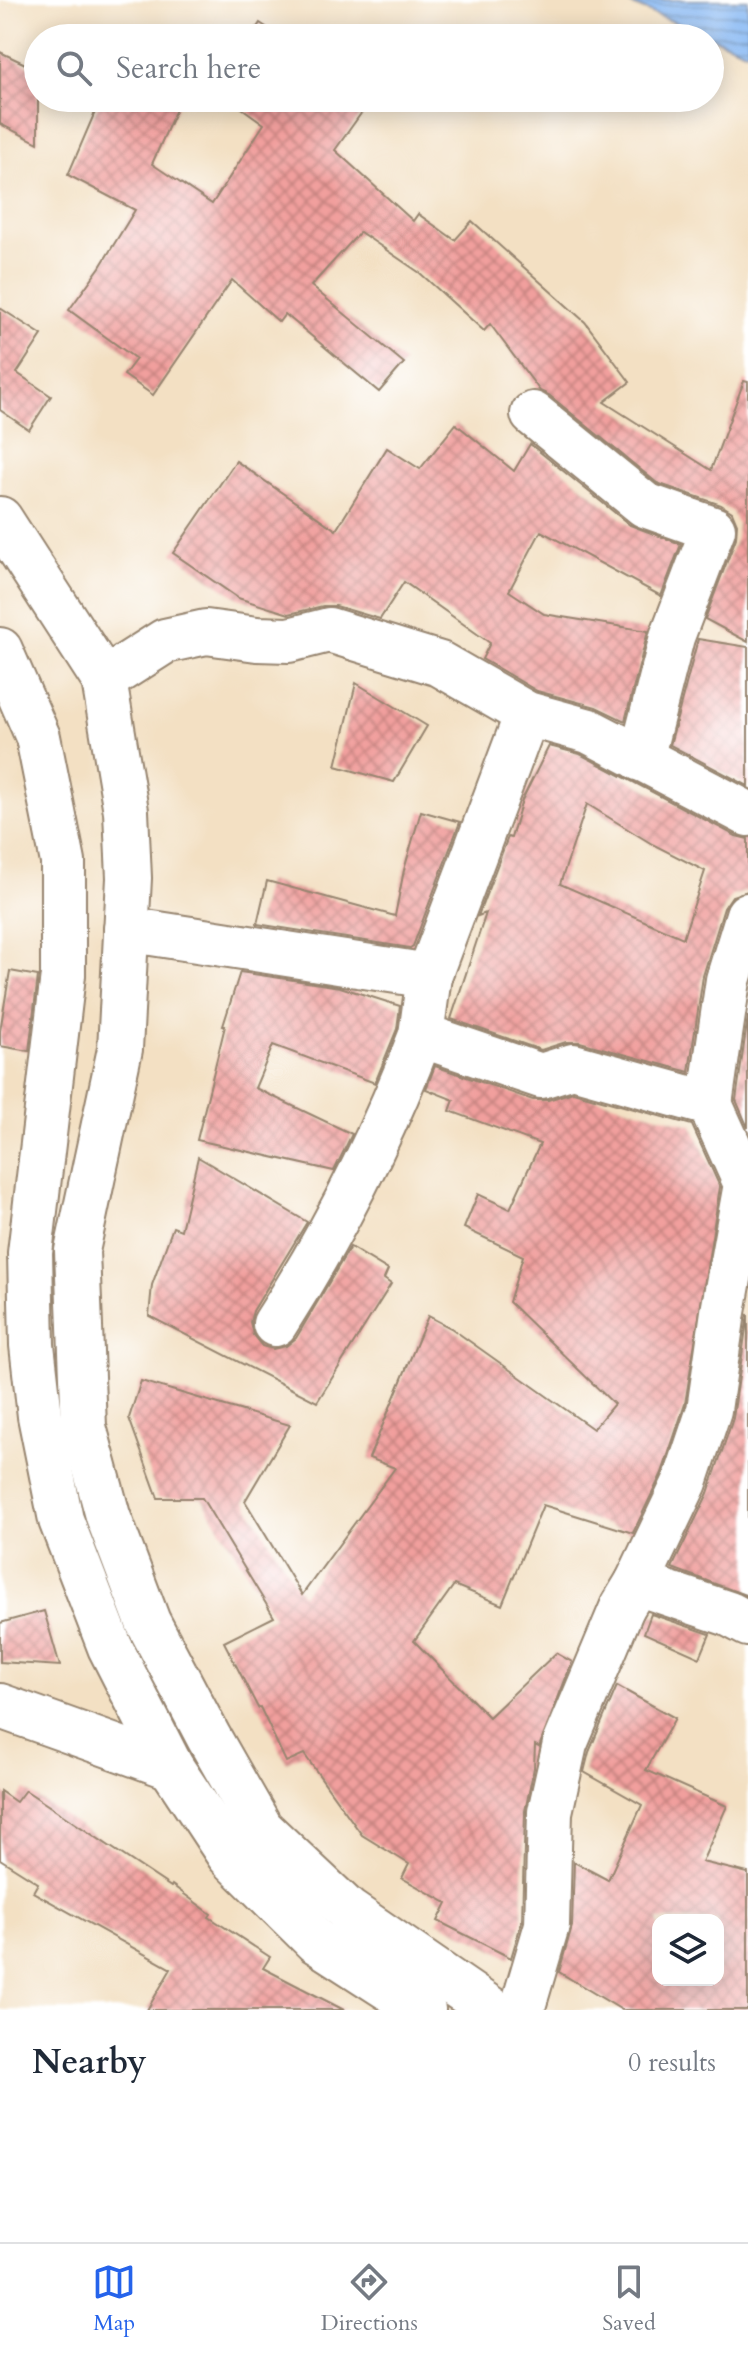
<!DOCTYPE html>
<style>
:root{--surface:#fff;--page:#f6f6f7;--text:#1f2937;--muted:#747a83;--line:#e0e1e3;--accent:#2563eb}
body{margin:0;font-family:Cardo,serif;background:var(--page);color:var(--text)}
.controls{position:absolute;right:24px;bottom:24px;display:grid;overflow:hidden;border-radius:16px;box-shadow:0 4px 20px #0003}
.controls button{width:72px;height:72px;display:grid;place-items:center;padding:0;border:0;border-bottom:2px solid var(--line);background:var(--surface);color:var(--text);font:40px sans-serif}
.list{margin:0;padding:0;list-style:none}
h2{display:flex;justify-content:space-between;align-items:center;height:104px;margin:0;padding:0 32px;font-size:34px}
h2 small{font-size:26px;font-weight:400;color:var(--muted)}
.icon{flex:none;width:44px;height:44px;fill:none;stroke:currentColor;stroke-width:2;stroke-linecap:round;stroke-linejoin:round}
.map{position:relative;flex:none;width:748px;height:2010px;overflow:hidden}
.search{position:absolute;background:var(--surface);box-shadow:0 4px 20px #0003;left:24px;right:24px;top:24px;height:88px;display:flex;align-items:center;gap:20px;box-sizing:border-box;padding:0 28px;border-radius:44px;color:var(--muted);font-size:30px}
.sheet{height:232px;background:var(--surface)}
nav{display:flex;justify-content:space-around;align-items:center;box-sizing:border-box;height:112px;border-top:2px solid var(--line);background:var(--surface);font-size:22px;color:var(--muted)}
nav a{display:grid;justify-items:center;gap:4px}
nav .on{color:var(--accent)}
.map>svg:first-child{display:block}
.water{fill:url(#water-rules);stroke:#617188;stroke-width:2}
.building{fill:url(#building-cross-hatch);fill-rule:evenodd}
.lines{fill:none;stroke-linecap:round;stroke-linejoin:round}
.minor-casing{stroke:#978570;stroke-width:48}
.secondary-casing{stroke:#978570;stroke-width:48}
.minor{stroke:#fff;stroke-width:44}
.secondary{stroke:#fff;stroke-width:44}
</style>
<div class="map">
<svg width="748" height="2010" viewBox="0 0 748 2010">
<defs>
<pattern id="water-rules" width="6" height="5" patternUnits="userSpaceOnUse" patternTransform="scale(2)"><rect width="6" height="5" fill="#87b8f3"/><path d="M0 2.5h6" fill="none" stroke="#7096c4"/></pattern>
<pattern id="building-cross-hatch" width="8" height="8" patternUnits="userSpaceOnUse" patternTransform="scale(2)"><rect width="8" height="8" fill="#f19f9d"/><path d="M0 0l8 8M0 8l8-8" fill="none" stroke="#c4827f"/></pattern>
</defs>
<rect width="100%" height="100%" fill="#fff"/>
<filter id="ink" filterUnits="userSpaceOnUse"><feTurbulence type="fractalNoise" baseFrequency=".0125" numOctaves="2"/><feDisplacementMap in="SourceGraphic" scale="16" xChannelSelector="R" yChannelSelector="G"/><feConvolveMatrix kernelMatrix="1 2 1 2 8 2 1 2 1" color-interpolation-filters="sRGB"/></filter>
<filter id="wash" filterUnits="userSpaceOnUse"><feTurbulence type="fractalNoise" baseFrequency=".006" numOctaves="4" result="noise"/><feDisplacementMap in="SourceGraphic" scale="32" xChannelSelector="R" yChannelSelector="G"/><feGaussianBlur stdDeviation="1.8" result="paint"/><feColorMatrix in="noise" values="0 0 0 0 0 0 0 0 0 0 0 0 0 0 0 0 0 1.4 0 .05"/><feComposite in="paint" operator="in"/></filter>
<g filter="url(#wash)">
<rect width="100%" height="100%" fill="#f3e0c3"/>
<polygon class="water" points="620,0 748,0 748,52"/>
<g id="blocks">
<g class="building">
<polygon points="260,23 283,38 250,38"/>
<polygon points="0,52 38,70 38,143 0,124"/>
<polygon points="101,98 181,98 152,164 212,204 264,124 228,98 372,98 335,150 413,221 418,214 455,240 472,221 585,322 630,382 604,402 711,470 744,381 748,382 748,642 705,619 736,538 737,524 732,512 721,505 657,483 549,395 540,391 490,324 484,331 420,273 360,232 311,286 404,363 379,392 285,314 279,322 232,280 153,395 124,375 136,359 69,310 100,267 135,210 68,175"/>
<polygon points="0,308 42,335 17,373 51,396 29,430 0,410"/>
<polygon points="456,424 514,471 530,444 630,525 681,544 661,596 541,531 509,591 544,614 648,631 625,721 596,707 537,691 482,659 490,643 404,582 380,619 336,606 323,606 289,614 238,598 173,553 236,461 336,530 387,448 420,469"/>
<polygon points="698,639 748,647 748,786 670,745"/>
<polygon points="356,683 427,726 394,782 336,766"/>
<path d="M549,746L580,754L736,836L748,839V891L732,896L724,908L703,976L689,1072L580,1042H566L541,1050L451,1019L486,913L478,916L508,837L511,838L522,800ZM587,804L652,844L705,871L683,938L560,884Z"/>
<polygon points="421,811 460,822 413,946 410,948 257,924 267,881 395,916 404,870"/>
<polygon points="10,971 38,976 29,1051 0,1046 0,1031"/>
<polygon points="240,972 340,987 400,1006 397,1029 375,1083 273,1045 255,1088 352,1134 334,1171 197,1140 225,1026 223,1026"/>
<polygon points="748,1016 748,1128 736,1100"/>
<polygon points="435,1066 533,1100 548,1100 573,1092 692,1125 720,1187 685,1404 662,1473 633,1533 543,1505 502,1605 454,1585 414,1641 489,1717 556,1653 572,1662 539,1747 535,1745 534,1768 525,1811 522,1921 511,1958 438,1921 447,1903 402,1878 409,1864 362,1835 304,1754 286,1762 260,1707 258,1708 224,1642 274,1617 202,1498 158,1498 129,1418 141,1381 290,1425 245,1501 302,1595 395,1468 369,1458 428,1316 451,1328 593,1429 614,1404 509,1302 523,1256 464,1228 478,1194 510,1209 540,1144 450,1111 454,1100 426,1089"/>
<polygon points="198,1157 307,1222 253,1311 250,1322 253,1335 262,1346 273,1349 286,1346 296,1338 350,1247 388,1270 384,1279 391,1284 317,1402 149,1316 152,1285 173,1227 181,1230"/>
<polygon points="748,1314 748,1596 672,1568 708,1493 733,1418"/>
<polygon points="44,1611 60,1666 0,1662 0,1623"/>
<polygon points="651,1614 710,1634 700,1658 644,1633"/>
<path d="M617,1686L675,1718L646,1770L727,1806L702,1862L748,1873V2010H622L559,1972L572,1926L574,1862L608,1880L642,1805L584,1772L589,1752ZM658,1920H718V1980H658Z"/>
<polygon points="25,1790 171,1887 172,1885 211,1914 209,1917 270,1957 263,1968 344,2010 147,2010 171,1969 33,1892 38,1883 0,1859 0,1791 16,1802"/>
</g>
</g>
</g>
<g filter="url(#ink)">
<use href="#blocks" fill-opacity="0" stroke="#978570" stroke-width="2"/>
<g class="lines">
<defs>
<g id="minor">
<polyline points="533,414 645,505 713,529 672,637 641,759"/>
<polyline points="104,680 165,641 206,632 257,639 289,640 329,630 440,664 527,714 589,731 748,814"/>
<polyline points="126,929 429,976 527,714"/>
<polyline points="429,976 421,1035 541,1076 573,1066 710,1104 746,1184 723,1312 709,1410 685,1482 637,1583"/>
<polyline points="710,1104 728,980 748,915"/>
<path d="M275,1324C334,1232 382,1137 421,1035"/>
<polyline points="623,1606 637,1583 729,1614 748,1624"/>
<polyline points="0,1706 171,1767"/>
<polyline points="522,2010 547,1925 550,1812 565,1744 622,1608"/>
</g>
<g id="secondary">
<polyline points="0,519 104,680 126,811 129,878 120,1049 77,1251 84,1427 108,1516 148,1622 209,1738 261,1829 348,1911 492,2010"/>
<polyline points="0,650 38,737 63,862 63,975 30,1253 32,1345 40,1416 61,1520 110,1647 171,1767 229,1855 316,1941 423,2010"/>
</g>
</defs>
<use href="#minor" class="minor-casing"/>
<use href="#secondary" class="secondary-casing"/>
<use href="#minor" class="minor"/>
<use href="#secondary" class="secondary"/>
</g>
</g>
</svg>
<div class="controls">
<button><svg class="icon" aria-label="layers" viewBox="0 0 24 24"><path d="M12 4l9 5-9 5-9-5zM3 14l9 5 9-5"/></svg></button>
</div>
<div class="search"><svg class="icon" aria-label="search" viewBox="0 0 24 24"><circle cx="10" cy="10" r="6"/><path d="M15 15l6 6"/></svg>Search here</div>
</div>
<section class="sheet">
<h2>Nearby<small>0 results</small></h2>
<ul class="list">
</ul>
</section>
<nav>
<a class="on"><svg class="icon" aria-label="map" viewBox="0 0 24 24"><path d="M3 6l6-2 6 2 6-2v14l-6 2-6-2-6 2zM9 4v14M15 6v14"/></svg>Map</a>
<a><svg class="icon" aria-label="directions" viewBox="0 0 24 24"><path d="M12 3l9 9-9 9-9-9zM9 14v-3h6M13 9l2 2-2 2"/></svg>Directions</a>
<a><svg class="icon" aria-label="saved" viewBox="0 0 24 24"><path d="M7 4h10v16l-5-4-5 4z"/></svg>Saved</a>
</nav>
